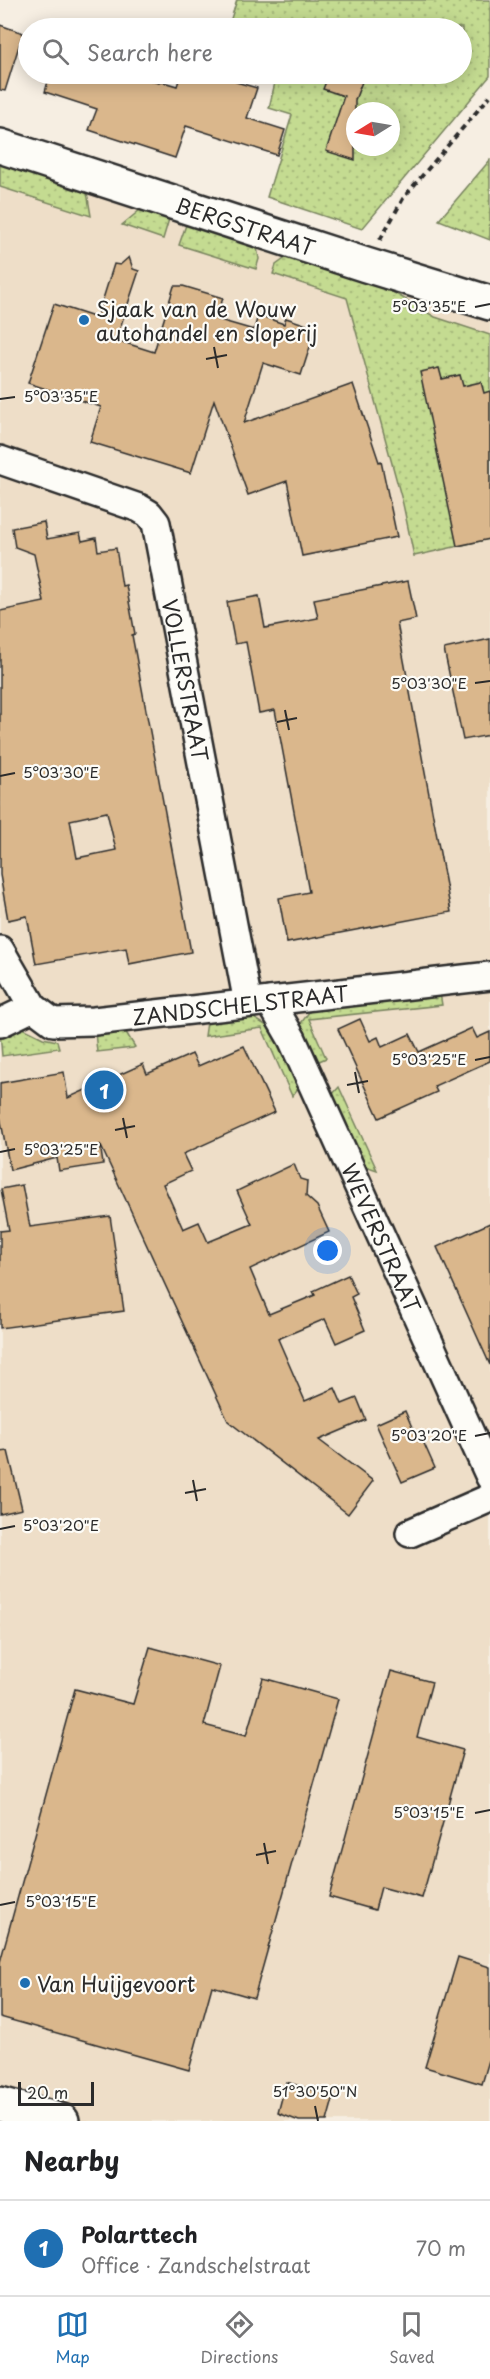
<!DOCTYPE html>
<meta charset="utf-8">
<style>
:root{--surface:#fff;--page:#f2f2f2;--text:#202124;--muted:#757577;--line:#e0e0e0;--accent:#1f6fb2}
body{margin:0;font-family:"Playpen Sans",sans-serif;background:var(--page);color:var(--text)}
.compass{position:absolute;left:346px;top:102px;width:54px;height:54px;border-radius:50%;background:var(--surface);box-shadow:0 3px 15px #0003;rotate:259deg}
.scale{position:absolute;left:18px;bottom:15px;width:76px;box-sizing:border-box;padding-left:6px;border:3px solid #2b2b2b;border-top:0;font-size:16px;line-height:21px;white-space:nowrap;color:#2b2b2b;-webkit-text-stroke:4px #fdfcf7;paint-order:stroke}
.you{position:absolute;left:328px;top:1251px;width:21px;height:21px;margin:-15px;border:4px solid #fff;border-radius:50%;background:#1a73e8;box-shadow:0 0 0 9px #1a73e833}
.badge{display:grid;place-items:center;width:39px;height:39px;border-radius:50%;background:var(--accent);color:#fff;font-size:20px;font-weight:700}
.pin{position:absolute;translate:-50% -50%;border:3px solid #fff;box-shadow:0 2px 6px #0006}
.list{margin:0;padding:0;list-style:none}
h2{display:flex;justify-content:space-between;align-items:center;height:78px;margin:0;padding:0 24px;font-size:26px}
h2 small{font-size:20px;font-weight:400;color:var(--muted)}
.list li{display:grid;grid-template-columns:39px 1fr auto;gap:18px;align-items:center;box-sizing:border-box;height:96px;padding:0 24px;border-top:2px solid var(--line)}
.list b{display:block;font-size:22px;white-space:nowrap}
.list p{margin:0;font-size:20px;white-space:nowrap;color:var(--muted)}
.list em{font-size:20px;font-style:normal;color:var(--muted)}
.icon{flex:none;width:33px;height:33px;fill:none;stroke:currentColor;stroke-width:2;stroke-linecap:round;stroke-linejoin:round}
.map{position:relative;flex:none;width:490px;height:2121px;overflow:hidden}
.search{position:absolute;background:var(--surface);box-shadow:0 3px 15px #0003;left:18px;right:18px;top:18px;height:66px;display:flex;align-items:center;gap:15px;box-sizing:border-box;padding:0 21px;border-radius:33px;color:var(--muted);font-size:22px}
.sheet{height:174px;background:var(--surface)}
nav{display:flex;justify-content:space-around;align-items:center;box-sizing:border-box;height:84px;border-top:2px solid var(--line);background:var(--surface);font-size:16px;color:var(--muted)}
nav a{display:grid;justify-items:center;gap:3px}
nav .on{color:var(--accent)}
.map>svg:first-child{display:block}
.built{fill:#eedec8}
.grass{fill:url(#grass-dots);stroke:#78835e;stroke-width:1.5;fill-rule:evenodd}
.building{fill:#dab78c;stroke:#2b2b2b;stroke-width:1.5;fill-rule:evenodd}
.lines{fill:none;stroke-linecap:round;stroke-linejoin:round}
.minor-casing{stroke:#2b2b2b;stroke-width:32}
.tertiary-casing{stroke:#2b2b2b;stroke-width:38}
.path{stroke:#2b2b2b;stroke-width:4;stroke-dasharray:6 4.5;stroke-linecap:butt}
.minor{stroke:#fdfcf7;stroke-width:27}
.tertiary{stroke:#fdfcf7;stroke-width:33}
.ticks{fill:none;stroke:#2b2b2b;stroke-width:2}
.poi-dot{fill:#1f6fb2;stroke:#fdfcf7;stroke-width:2}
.labels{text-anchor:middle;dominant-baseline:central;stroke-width:4.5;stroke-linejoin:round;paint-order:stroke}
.street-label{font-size:21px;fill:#2b2b2b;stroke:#fdfcf7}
.poi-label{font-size:21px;fill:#2b2b2b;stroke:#fdfcf7;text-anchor:start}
.ticks-label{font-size:15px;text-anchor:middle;fill:#2b2b2b;stroke:#fdfcf7;stroke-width:4.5;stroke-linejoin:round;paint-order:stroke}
</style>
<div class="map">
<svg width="490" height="2121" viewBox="0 0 490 2121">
<defs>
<pattern id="grass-dots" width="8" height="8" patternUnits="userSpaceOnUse" patternTransform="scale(1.5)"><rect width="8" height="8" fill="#c4db91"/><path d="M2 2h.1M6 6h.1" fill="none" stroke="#a9bc7d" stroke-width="1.8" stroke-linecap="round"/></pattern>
</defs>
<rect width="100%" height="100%" fill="#f6eee2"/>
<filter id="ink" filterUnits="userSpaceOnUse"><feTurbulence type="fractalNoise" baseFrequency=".0167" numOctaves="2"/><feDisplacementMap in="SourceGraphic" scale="12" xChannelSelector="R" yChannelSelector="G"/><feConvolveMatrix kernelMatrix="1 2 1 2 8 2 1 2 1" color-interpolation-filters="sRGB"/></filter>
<g filter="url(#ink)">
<polygon class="built" points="0,153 490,307 490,2121 0,2121"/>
<g class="grass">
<path d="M237,0H490V76L362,229L267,197L292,115L269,108L277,74H462V28H228ZM355,111H391V147H355Z"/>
<polygon points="490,160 490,240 439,220"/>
<polygon points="0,164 87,192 91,216 0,187"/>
<polygon points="140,210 169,219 163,239 122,225"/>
<polygon points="186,225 257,247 259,259 256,269 179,245"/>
<polygon points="287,257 391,291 435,317 490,335 490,539 414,556 403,504 347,298 273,274 276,265"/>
<polygon points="440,993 442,1005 309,1019 326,1058 317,1062 299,1026 312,1008"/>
<polygon points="242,1016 254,1018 272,1029 300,1086 292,1096 262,1028 205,1036 207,1022"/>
<polygon points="21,1027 43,1038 57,1041 59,1048 2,1056 0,1032"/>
<polygon points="124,1029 135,1047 133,1048 97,1052 95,1032"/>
<polygon points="339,1087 377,1170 362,1165 331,1096"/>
</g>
<g class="building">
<polygon points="0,25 23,33 5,91 0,90"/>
<polygon points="50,74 134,74 159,83 160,81 177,86 181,74 238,74 236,82 257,88 247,118 285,130 277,155 186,126 175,158 89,130 97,109 45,92"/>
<polygon points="329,74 365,74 355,100 355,160 326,151 344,96 323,89"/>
<polygon points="129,257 133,269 139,271 116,340 154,352 174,286 183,286 223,298 216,319 254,330 258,315 284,324 286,318 316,328 301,375 263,363 244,423 353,384 379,462 381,461 397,537 302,556 287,481 248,495 214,400 191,473 90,442 101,407 28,383 54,304 97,318 114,264 120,265"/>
<polygon points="439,368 442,379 460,375 463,386 481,382 484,393 490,391 490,539 457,546 420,372"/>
<path d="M44,522L47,539L80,533L82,541L96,538L98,551L116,548L122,586L126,585L135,634L132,635L191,952L129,964L126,948L36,964L27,916L8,920L0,875V611L44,602L34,554L15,547L12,528ZM107,812L116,850L77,858L70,820Z"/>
<polygon points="408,581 416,619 397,623 451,912 287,943 279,898 309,892 275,710 259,713 246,642 235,644 227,602 259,596 265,628 318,618 314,599"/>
<polygon points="490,639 490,735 463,740 444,649"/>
<polygon points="360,1019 370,1041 378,1037 382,1047 410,1034 419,1052 472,1028 477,1038 490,1032 490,1061 434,1086 437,1092 379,1118 338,1029"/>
<polygon points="244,1046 275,1112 183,1154 191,1171 163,1184 183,1229 199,1222 208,1242 252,1224 237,1191 294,1164 300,1179 307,1181 306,1196 317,1206 329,1232 250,1269 269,1314 315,1295 313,1291 348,1275 357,1294 351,1297 365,1330 336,1343 325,1319 278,1339 305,1401 335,1388 342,1404 357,1398 366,1420 319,1440 373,1481 348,1514 228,1421 100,1144 103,1164 59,1171 57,1158 10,1170 0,1116 0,1083 64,1072 68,1098 143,1064 147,1074 192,1054 198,1066"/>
<polygon points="22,1185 30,1227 110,1216 124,1311 0,1328 0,1231 9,1230 1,1189"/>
<polygon points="490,1223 490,1365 437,1247"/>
<polygon points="405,1411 418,1441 422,1439 435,1468 402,1482 376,1424"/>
<polygon points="8,1451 22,1509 0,1514 0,1452"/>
<polygon points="150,1647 220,1666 204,1725 246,1736 263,1678 338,1699 254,1998 212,1986 189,2070 0,2017 0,1962 75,1689 133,1704"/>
<polygon points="391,1671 432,1682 417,1737 463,1750 422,1898 381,1887 375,1910 329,1897"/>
<polygon points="458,1957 490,1967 490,2057 482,2084 425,2067"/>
<polygon points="286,2082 334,2096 327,2121 299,2121 278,2113"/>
</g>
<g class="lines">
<defs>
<g id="minor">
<path id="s1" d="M0,460L139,508L149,514L156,523L248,1003"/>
<polyline points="0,950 33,1007"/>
<path id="s2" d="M270,1001L292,1039L490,1477"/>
<path id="s3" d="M0,1023L33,1007L53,1022L94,1021L490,976"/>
<polyline points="410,1533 490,1498"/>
</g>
<g id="tertiary">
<path id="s4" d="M0,146L366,265L490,303"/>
<polyline points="0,2104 62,2121"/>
</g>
</defs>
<use href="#minor" class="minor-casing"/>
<use href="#tertiary" class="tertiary-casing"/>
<polyline class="path" points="380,240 404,197 490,96"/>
<use href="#minor" class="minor"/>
<use href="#tertiary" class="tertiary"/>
</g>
</g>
<path class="ticks" d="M475,307L490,304M214,347L218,368M206,359L227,355M0,399L15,397M475,683L490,681M285,710L289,730M277,722L297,718M0,776L15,773M475,1060L490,1057M355,1072L359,1093M347,1085L368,1081M123,1118L127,1138M115,1130L135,1126M0,1152L15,1149M475,1436L490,1433M193,1480L197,1501M185,1493L206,1489M0,1529L15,1526M475,1813L490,1810M264,1843L268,1864M256,1855L276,1851M0,1905L15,1902M315,2106L318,2121"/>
<g class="poi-dot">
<circle cx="84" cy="320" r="6"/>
<circle cx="25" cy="1983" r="6"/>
</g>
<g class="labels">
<g class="street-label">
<text stroke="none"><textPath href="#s4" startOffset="258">BERGSTRAAT</textPath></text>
<text stroke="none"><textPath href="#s1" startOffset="330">VOLLERSTRAAT</textPath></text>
<text stroke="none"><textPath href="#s3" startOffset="250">ZANDSCHELSTRAAT</textPath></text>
<text stroke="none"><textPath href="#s2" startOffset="262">WEVERSTRAAT</textPath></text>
</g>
<g class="poi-label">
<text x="96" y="308">Sjaak van de Wouw<tspan x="96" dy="24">autohandel en sloperij</tspan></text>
<text x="37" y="1983">Van Huijgevoort</text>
</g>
</g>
<g class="ticks-label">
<text x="429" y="312">5°03'35"E</text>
<text x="61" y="402">5°03'35"E</text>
<text x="429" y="689">5°03'30"E</text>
<text x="61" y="778">5°03'30"E</text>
<text x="429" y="1065">5°03'25"E</text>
<text x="61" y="1155">5°03'25"E</text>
<text x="429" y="1441">5°03'20"E</text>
<text x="61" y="1531">5°03'20"E</text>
<text x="429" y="1818">5°03'15"E</text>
<text x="61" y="1907">5°03'15"E</text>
<text x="315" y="2097">51°30'50"N</text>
</g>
</svg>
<svg class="compass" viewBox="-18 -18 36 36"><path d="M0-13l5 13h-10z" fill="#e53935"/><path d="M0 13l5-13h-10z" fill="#757577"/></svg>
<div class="scale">20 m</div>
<div class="you"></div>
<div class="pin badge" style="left:104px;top:1090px">1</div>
<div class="search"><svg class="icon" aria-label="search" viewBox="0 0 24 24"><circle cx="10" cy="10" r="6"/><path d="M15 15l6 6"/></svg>Search here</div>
</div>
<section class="sheet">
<h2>Nearby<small></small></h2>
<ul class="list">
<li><span class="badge">1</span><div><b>Polarttech</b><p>Office · Zandschelstraat</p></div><em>70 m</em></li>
</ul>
</section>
<nav>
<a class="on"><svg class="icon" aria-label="map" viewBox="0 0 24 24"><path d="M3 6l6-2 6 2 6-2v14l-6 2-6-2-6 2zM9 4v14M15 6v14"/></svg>Map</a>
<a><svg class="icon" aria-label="directions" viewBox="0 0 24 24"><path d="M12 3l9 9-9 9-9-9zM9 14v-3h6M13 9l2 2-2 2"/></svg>Directions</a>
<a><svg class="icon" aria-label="saved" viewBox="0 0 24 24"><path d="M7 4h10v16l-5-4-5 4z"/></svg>Saved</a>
</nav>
